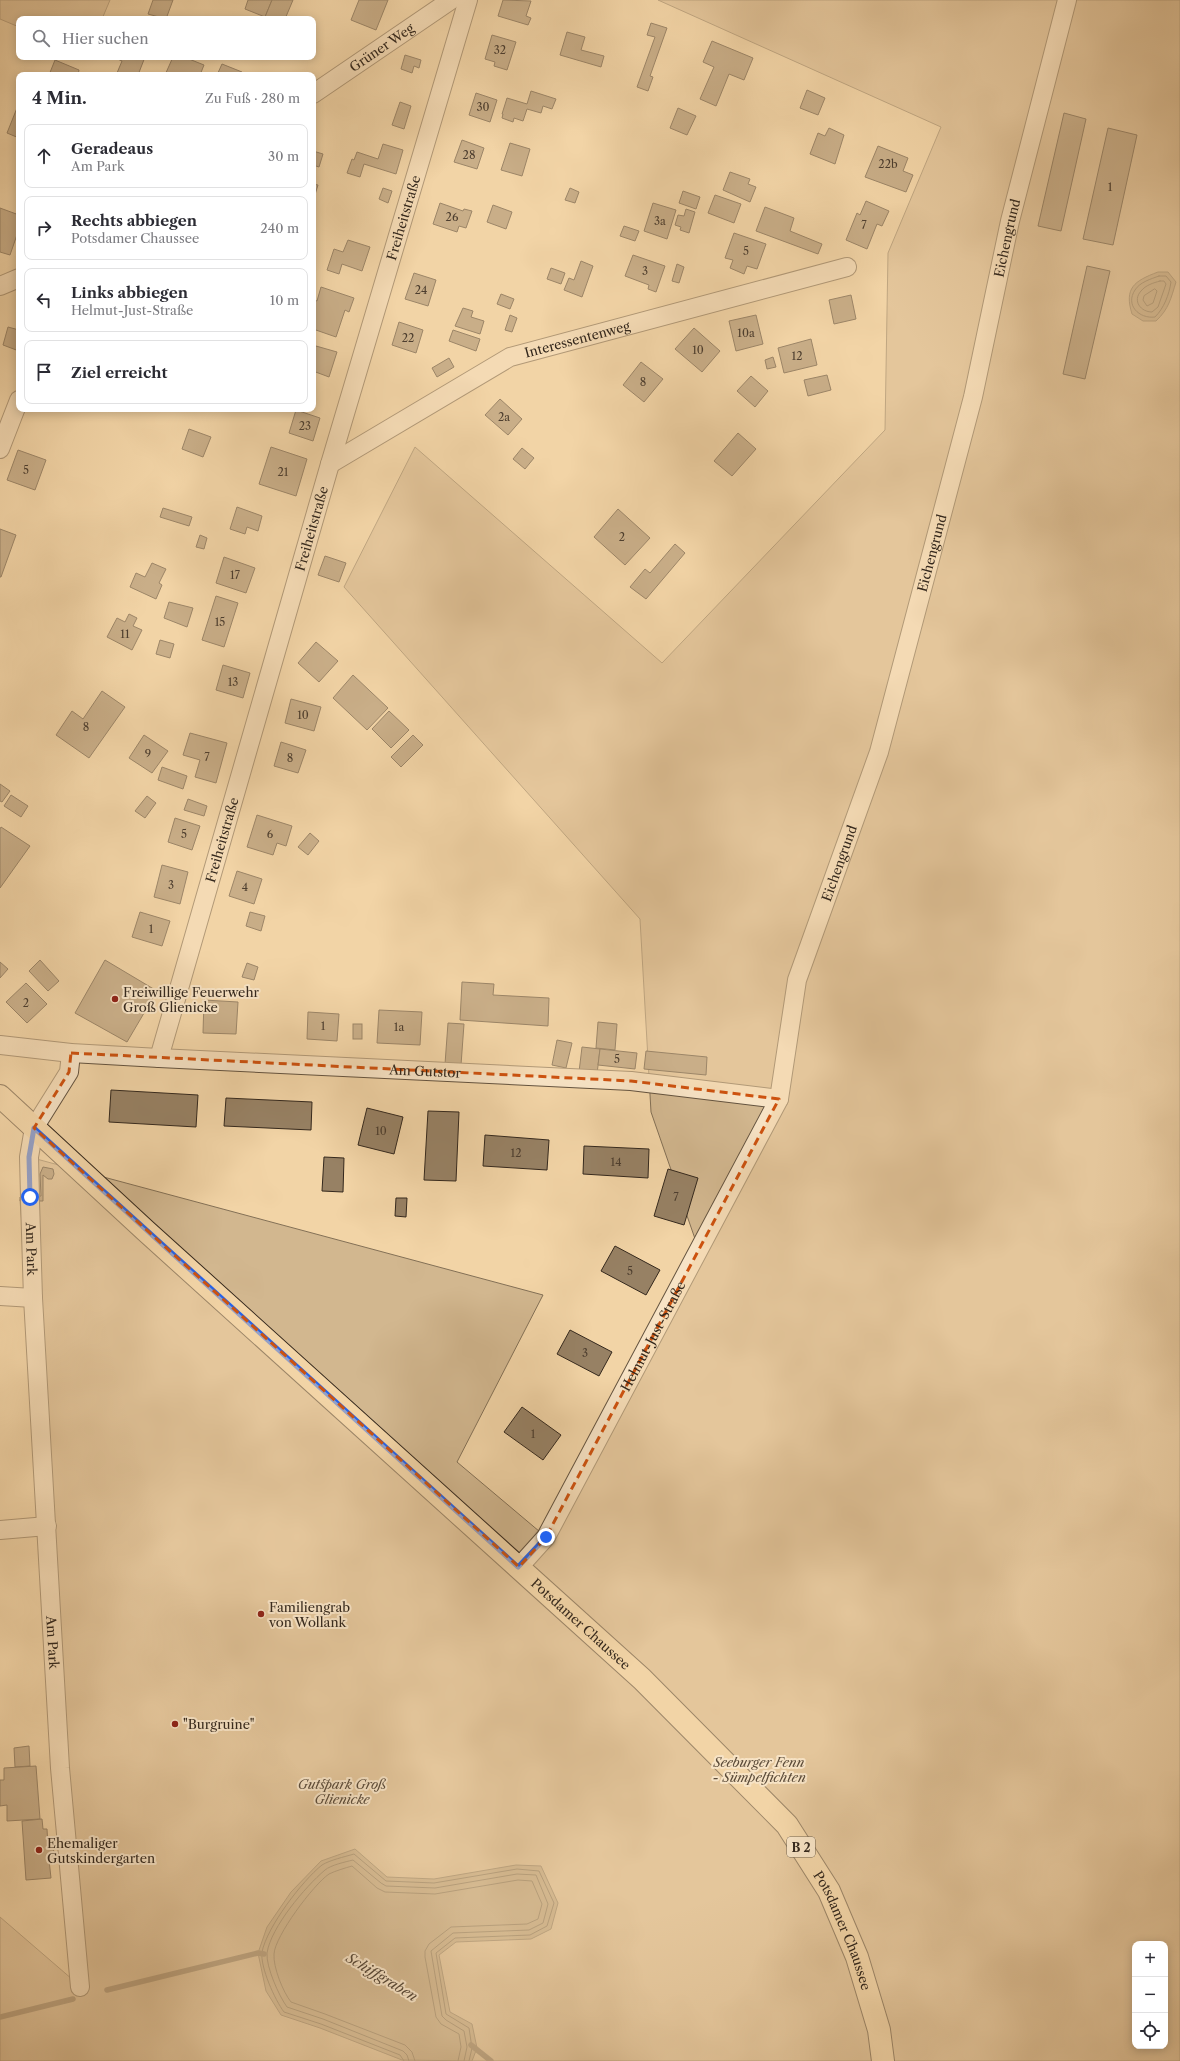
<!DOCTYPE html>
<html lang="de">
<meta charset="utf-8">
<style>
:root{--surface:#fff;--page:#f7f7f7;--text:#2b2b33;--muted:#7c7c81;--line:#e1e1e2}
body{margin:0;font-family:"Libre Caslon Text",serif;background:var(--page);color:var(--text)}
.controls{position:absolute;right:12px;bottom:12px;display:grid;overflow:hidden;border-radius:8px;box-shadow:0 2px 10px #0003}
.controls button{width:36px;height:36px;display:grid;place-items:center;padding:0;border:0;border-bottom:1px solid var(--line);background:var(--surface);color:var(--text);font:20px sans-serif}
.stop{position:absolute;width:12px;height:12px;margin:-9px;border:3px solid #2563eb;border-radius:50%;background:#fff}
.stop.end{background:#2563eb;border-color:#fff;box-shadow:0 1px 4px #0008}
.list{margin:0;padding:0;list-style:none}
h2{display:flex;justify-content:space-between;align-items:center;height:52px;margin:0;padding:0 16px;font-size:17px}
h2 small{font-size:13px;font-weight:400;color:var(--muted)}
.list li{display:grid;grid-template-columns:26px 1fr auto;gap:12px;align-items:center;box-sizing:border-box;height:64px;margin:0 8px 8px;padding:0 8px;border:1px solid var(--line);border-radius:8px}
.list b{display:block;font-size:15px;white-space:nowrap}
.list p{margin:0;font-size:13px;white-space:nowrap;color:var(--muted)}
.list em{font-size:13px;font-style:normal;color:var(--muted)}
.icon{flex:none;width:22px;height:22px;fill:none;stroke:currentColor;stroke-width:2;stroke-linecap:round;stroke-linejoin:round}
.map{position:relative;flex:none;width:1180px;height:2061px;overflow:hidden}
.search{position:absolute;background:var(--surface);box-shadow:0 2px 10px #0003;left:16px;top:16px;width:300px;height:44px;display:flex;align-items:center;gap:10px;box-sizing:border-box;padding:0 14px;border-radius:8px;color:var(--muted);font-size:15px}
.panel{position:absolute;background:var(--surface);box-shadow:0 2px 10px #0003;left:16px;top:72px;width:300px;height:340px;border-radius:8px}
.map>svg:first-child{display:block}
.green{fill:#d2b78f;stroke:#837056;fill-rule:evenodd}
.water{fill:#b19a77;stroke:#7f6c53}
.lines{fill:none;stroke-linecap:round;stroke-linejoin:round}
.shore{stroke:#72614a;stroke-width:1}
.stream{stroke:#7f6c53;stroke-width:5.5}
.building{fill:#978164;stroke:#34281d}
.minor-casing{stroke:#64533f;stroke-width:20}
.major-casing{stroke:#34281d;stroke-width:24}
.minor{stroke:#f7e3c5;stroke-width:18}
.major{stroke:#f2d4a6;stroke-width:22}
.route{stroke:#2563eb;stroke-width:5}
.marked{fill:none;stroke:#cd520f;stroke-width:3;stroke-dasharray:8 5;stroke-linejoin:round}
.poi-dot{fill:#8f2418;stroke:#f7e3c5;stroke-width:1.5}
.labels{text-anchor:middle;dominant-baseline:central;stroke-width:4;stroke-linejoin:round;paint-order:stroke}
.number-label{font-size:11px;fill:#4d3e2f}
.shield{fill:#f7e3c5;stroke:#6e604f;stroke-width:1}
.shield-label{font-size:12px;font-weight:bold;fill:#34281d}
.street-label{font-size:13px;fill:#34281d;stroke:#f7e3c5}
.poi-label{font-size:13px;fill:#34281d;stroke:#f7e3c5;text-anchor:start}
.park-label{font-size:13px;font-style:italic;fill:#5c4c3a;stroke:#f7e3c5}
.water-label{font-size:14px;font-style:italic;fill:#5a4a38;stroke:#f7e3c5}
</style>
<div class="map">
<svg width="1180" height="2061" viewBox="0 0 1180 2061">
<rect width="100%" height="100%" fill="#f2d4a6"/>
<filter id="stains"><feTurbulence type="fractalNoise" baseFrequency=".005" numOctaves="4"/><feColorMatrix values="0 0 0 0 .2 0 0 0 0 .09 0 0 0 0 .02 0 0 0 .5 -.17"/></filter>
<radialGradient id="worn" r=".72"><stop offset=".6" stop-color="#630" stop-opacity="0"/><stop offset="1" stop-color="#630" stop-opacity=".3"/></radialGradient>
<g class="green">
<polygon points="0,0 110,0 102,19 19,19 19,27 0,19"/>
<path d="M658,0H1180V2061H0V1917L80,1986L46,1502L20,1201L29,1157L543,1295L457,1462L546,1537L701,1256L651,1112L640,919L344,587L415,447L662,663L885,430L888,253L941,127ZM1135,1944H1165V2046H1135Z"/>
</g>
<g class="water">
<path d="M1158,272H1168L1176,282C1171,298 1169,309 1156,321H1143L1132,314C1124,288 1134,281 1158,272Z"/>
<polygon points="355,1849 387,1877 434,1879 516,1865 541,1866 558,1903 551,1929 531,1939 456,1942 439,1955 450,2012 472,2024 477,2048 472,2061 402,2060 320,2028 281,2015 266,1991 258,1953 267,1927 291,1892 321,1861"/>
</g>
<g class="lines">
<g class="shore">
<path d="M1159,276H1166L1171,282C1169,295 1164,308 1155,317C1139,319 1125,305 1135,290C1140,282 1151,279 1159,276Z"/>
<path d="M1160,281H1164L1166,284L1158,307L1152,312C1141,312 1132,301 1141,291C1146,285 1153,283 1160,281Z"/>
<polygon points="1155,289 1157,291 1153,303 1147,306 1143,300 1144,296"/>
<path d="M404,2061L400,2055L321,2024L284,2012C275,2000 260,1967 262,1952C267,1927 302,1881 322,1865C330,1860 344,1857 354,1854L386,1881L434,1883L517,1869L539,1871L554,1903L547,1926L530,1935L455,1938L436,1953L446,2014L469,2028L472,2048L469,2061"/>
<path d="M409,2061L407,2055L403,2051L323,2019L287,2007C279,1996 266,1967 267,1953C271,1927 305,1887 325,1870C331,1865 345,1862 353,1860L381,1883L386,1886L435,1888L517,1874L536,1875L548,1904L543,1923L529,1930L453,1933L431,1951L442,2016L446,2020L464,2031L467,2047L464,2061"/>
<path d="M415,2061L412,2052L405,2045L325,2014L291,2002C283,1992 273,1967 274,1954C275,1936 313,1885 329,1874C335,1871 345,1868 352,1866L377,1888L385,1892L435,1894L518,1880L532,1881L542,1904L538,1919L527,1924L451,1927L429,1944L425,1951V1957L436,2017L441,2024L459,2034L461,2047L458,2061"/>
</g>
<g class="stream">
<polyline points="107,1990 258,1953 264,1954"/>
<polyline points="0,2017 73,1999"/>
<polyline points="471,2045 491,2061"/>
</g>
</g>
<g class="building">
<polygon points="153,0 173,0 166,19 148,14"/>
<polygon points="248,0 272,0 265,17 245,9"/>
<polygon points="272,0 293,0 285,19 270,19 265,17"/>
<polygon points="359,0 388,0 376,30 351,20"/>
<polygon points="503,0 531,1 526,16 531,18 528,25 498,16"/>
<polygon points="651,23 667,28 650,76 653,77 648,91 637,87 655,37 647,35"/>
<polygon points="567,32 585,37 581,50 604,56 601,67 560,55"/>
<polygon points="492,35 516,42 507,70 494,66 495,62 485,59"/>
<polygon points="712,41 753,58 744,80 729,74 716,106 700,99 714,67 703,62"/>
<polygon points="405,55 421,60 419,68 414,66 412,73 401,69"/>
<polygon points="113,57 145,57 138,75 123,75 117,73 122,61"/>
<polygon points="173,57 184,57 204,65 200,75 165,75"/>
<polygon points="55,60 79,70 78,75 49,75"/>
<polygon points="222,64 242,72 241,75 217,75"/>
<polygon points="807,90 825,98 818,115 800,108"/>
<polygon points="531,91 556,99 552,109 543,106 541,113 527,109 523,121 514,118 513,122 502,118 503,114 502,114 507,98 527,104"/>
<polygon points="476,93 497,100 490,122 469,115"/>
<polygon points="400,102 411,106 404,129 392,125"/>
<polygon points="19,103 19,138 7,133"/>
<polygon points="678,108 696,116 687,135 670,128"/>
<polygon points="1064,113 1086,119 1061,231 1038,226"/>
<polygon points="829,128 844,135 835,164 810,154 818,133 825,136"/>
<polygon points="1108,128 1137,135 1113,245 1083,239"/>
<polygon points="462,140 484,148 477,169 454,162"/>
<polygon points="510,143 530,149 522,176 501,170"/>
<polygon points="383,144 403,150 396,174 364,164 360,177 347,173 352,159 354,160 357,152 378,159"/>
<polygon points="878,146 908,158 903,171 913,175 906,192 865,177"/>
<polygon points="313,151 323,154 319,167 313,165"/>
<polygon points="730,172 750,179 748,184 756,187 750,202 723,190"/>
<polygon points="313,184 318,185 313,201"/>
<polygon points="383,188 392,191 388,203 379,199"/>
<polygon points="570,188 579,192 575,203 565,200"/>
<polygon points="683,191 700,197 696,209 679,203"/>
<polygon points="715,195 741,204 734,223 708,213"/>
<polygon points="866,201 889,211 882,226 877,224 867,249 846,240 857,213 860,215"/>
<polygon points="440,203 463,211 464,209 472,211 466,228 459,226 457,232 433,224"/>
<polygon points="653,203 676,210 667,239 644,231"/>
<polygon points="493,205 512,212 506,229 487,222"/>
<polygon points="765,207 794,218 790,231 822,244 818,254 756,231"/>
<polygon points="0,208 19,215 19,229 10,255 0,252"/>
<polygon points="686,209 695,212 689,233 680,230 681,227 675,225 678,215 684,216"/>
<polygon points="624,226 639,231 635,241 620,236"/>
<polygon points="734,233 766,244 757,269 747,266 744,274 730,268 733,260 725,258"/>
<polygon points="348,240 370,247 362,271 342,264 339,274 327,270 334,249 343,252"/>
<polygon points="633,255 665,266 656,292 648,289 649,285 625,276"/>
<polygon points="581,261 593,266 582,297 564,290 569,278 574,280"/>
<polygon points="677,264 684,267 679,283 672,281"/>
<polygon points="1087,266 1110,271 1085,379 1063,374"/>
<polygon points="551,268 565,273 561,284 547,279"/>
<polygon points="414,273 436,280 428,306 405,299"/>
<polygon points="321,287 354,298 349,312 345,310 336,337 313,329 313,303 314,300 317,301"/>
<polygon points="501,294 514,299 510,309 497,304"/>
<polygon points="851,295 856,319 834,324 829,300"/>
<polygon points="463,308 473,311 471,317 484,321 480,334 455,326"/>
<polygon points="510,315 517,318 512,332 505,330"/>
<polygon points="756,315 763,344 736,351 729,321"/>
<polygon points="399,322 423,330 416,353 392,345"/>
<polygon points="8,327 19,330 19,351 3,345"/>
<polygon points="694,328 720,351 702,372 675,349"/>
<polygon points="453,330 480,339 476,351 449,341"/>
<polygon points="811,339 817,365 784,373 778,348"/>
<polygon points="316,346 337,352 329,377 313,371 313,355"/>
<polygon points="773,357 776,367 767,369 765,360"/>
<polygon points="449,358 454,367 437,377 432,368"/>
<polygon points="641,362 663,379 644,402 623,385"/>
<polygon points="827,375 831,390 808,396 804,380"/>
<polygon points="751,376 768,391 755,407 737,391"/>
<polygon points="500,399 522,419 508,435 485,415"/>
<polygon points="296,410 320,418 313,441 289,433"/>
<polygon points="189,429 211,437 203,457 182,449"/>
<polygon points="738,433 756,449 732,476 714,461"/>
<polygon points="271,447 307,459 296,496 259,484"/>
<polygon points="522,448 534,458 525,469 513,459"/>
<polygon points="18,450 46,460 35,490 7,480"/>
<polygon points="237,507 262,516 258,531 247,527 245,534 230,529"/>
<polygon points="163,508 192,517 189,526 160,517"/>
<polygon points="618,509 650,538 625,565 594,537"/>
<polygon points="0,529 16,535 1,577 0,577"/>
<polygon points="200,535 207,538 204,549 196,547"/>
<polygon points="675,544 685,553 646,599 630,587 645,569 650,573"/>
<polygon points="325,556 346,563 339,582 318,575"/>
<polygon points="224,557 255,568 246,593 216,583"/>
<polygon points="152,563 166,569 159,583 162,585 156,599 130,587 136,573 145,577"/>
<polygon points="216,596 238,603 224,647 202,640"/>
<polygon points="169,602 193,608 187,627 164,618"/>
<polygon points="129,614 137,618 133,626 142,630 132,650 107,637 117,618 125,622"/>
<polygon points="160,640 174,644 170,658 156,654"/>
<polygon points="316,642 338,661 319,682 298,663"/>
<polygon points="223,665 250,673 243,698 216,690"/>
<polygon points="353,675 388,708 367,730 333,698"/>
<polygon points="102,691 125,707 89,758 56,735 72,711 83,719"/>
<polygon points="291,699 321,707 314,731 285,723"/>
<polygon points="389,711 409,730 391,748 372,729"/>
<polygon points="190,733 227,743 216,783 195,777 200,760 183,755"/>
<polygon points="144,735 168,751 152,773 129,758"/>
<polygon points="413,735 423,745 401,767 391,757"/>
<polygon points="281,742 306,750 298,773 274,766"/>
<polygon points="162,767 187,776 183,789 158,780"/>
<polygon points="0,784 10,791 2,802 0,801"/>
<polygon points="11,795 28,806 21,817 4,806"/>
<polygon points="147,796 156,803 145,818 135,811"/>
<polygon points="188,799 207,806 204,816 184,810"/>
<polygon points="257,815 292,826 286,846 277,843 273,855 247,847"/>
<polygon points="175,818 200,826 192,850 168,842"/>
<polygon points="1,827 30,846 0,888 0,829"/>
<polygon points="310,833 319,841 308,855 298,847"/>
<polygon points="162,865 188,872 180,904 154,897"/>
<polygon points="237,871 262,879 254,904 229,896"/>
<polygon points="140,912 170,921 162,946 132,937"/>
<polygon points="250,912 265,916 261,931 246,926"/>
<polygon points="40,960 59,981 48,991 29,971"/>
<polygon points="105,960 157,991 127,1042 75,1013"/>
<polygon points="0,962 8,969 0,978"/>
<polygon points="247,963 258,967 254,980 242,977"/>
<polygon points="462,982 494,984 493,995 549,998 548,1026 460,1020"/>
<polygon points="26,983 47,1004 27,1023 6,1002"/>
<polygon points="204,1000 238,1002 236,1034 203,1033"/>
<polygon points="379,1010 422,1012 420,1045 377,1043"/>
<polygon points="308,1012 339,1014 337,1041 307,1039"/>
<polygon points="598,1022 617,1024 615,1050 596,1048"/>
<polygon points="448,1023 464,1024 461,1065 445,1064"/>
<rect x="353" y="1024" width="9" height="15"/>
<polygon points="557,1040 572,1043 566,1068 552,1065"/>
<polygon points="582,1047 600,1049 597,1074 579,1072"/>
<polygon points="600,1049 637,1053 635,1069 598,1065"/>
<polygon points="646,1051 707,1057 706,1075 644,1069"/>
<polygon points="111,1090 198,1095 196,1127 109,1122"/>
<polygon points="226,1098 312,1102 311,1130 224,1126"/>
<polygon points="367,1108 403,1117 394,1154 358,1145"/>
<polygon points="428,1111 459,1112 456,1181 424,1180"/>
<polygon points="485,1135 549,1140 547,1170 483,1166"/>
<polygon points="584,1146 649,1149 648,1178 583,1174"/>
<polygon points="324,1157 344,1158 343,1192 322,1191"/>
<polygon points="43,1167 53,1169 54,1174 52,1179 48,1179 43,1175 43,1201 20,1201 20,1197 41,1196 40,1174"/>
<polygon points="668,1169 698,1178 684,1225 654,1216"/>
<polygon points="396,1198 407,1198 406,1217 395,1216"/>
<polygon points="615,1246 660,1270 646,1295 601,1271"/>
<polygon points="570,1330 612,1352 599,1376 557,1354"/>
<polygon points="522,1407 561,1435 543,1460 504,1432"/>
<polygon points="29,1746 30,1766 15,1767 14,1748"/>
<polygon points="36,1766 40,1819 7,1821 7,1805 0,1806 0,1780 4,1780 4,1768"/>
<polygon points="42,1819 43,1829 47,1829 48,1846 53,1846 55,1860 49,1860 51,1878 26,1880 22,1821"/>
</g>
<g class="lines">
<defs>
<g id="minor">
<path id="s1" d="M313,94L451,0"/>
<polyline points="0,286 19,278"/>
<polyline points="0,449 19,400"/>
<path id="s2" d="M330,464L510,357L847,267"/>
<path id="s3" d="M0,1045L71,1053L159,1058L631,1081L779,1099"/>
<path id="s4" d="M159,1058L330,464L468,0"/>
<polyline points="30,1197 29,1157 34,1128 69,1072 71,1053"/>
<path id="s5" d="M30,1201L33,1298L60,1768L80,1987"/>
<polyline points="0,1296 33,1298"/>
<polyline points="0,1530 47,1526"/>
<path id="s6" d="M519,1567L546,1537L779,1099L797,980L879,752L973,397L1010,221L1067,0"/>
</g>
<g id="major">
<path id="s7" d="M0,1096L146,1231L642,1679L787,1825L829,1891L857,1957L879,2030L883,2061"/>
</g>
</defs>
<use href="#minor" class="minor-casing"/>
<use href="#major" class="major-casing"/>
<use href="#minor" class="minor"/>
<use href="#major" class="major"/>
</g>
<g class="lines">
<polyline class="route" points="30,1197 29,1157 34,1128 518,1567 546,1537"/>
</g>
<path d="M0 0H1180V2061H0ZM71,1053L631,1081L779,1099L546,1537L519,1567L34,1128L69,1072Z" fill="#f2d4a6" fill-opacity=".55" fill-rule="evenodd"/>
<path class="marked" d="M71,1053L631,1081L779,1099L546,1537L519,1567L34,1128L69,1072Z"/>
<g class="poi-dot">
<circle cx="115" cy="999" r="4"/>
<circle cx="261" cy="1614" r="4"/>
<circle cx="175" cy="1724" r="4"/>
<circle cx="39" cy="1850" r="4"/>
</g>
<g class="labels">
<g class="number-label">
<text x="500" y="50">32</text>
<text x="483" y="107">30</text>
<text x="469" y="155">28</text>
<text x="888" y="164">22b</text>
<text x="1110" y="187">1</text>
<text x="452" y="217">26</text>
<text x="660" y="221">3a</text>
<text x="864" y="225">7</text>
<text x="746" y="251">5</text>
<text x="645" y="271">3</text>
<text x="421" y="290">24</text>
<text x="746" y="333">10a</text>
<text x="408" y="338">22</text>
<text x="698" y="350">10</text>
<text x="797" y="356">12</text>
<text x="643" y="382">8</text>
<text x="504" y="417">2a</text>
<text x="305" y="426">23</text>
<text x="26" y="470">5</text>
<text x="283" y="472">21</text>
<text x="622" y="537">2</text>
<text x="235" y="575">17</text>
<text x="220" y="622">15</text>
<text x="125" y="634">11</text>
<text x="233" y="682">13</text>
<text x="303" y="715">10</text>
<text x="86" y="727">8</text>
<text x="148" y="754">9</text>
<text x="207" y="757">7</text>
<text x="290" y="758">8</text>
<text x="184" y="834">5</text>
<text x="270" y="834">6</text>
<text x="171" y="885">3</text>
<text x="245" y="887">4</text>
<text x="151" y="929">1</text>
<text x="26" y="1003">2</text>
<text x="323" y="1026">1</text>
<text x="399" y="1027">1a</text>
<text x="617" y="1059">5</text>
<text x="381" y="1131">10</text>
<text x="516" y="1153">12</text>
<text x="616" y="1162">14</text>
<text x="676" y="1197">7</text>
<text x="630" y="1271">5</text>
<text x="585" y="1353">3</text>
<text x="533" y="1434">1</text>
</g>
<rect class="shield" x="787" y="1837" width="28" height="20" rx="3"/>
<g class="shield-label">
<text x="801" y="1847">B 2</text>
</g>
<g class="street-label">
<text stroke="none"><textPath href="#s1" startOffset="83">Grüner Weg</textPath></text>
<text stroke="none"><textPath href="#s4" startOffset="875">Freiheitstraße</textPath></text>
<text stroke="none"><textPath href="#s6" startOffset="1429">Eichengrund</textPath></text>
<text stroke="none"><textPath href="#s2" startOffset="279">Interessentenweg</textPath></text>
<text stroke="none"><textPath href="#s4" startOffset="551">Freiheitstraße</textPath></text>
<text stroke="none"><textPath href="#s6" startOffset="1105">Eichengrund</textPath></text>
<text stroke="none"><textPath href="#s4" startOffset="227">Freiheitstraße</textPath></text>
<text stroke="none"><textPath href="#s6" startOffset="781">Eichengrund</textPath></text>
<text stroke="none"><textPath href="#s3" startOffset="426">Am Gutstor</textPath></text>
<text stroke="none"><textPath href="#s5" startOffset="48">Am Park</textPath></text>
<text stroke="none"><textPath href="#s6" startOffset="268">Helmut-Just-Straße</textPath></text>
<text stroke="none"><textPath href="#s7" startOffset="785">Potsdamer Chaussee</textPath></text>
<text stroke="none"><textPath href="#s5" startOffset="442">Am Park</textPath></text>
<text stroke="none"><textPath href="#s7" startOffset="1193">Potsdamer Chaussee</textPath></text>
</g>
<g class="poi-label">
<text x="123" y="992">Freiwillige Feuerwehr<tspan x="123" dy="15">Groß Glienicke</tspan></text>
<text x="269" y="1607">Familiengrab<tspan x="269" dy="15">von Wollank</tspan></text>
<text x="183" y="1724">"Burgruine"</text>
<text x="47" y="1843">Ehemaliger<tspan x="47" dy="15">Gutskindergarten</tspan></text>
</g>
<g class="park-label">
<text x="759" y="1762">Seeburger Fenn<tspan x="759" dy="15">- Sümpelfichten</tspan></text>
<text x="342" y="1784">Gutspark Groß<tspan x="342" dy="15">Glienicke</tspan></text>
</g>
<g class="water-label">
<text transform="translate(382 1977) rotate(31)">Schiffgraben</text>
</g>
</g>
<rect width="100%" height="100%" filter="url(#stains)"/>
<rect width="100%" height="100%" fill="url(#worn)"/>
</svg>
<div class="controls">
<button>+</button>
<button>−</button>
<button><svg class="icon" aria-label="locate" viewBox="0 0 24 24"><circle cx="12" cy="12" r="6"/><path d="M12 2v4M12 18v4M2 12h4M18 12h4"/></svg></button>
</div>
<div class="stop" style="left:30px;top:1197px"></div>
<div class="stop end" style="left:546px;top:1537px"></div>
<div class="search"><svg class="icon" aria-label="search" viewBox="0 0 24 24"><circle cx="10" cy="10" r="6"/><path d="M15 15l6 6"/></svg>Hier suchen</div>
<section class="panel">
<h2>4 Min.<small>Zu Fuß · 280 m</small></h2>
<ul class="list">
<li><svg class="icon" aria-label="ahead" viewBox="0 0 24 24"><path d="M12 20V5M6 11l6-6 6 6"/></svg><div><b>Geradeaus</b><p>Am Park</p></div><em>30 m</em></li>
<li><svg class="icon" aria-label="right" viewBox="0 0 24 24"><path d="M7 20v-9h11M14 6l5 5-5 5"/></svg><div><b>Rechts abbiegen</b><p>Potsdamer Chaussee</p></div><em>240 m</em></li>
<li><svg class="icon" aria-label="left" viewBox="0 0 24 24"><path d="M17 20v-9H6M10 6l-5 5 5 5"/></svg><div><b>Links abbiegen</b><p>Helmut-Just-Straße</p></div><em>10 m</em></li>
<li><svg class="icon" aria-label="arrive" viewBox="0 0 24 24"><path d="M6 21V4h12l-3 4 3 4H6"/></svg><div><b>Ziel erreicht</b></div></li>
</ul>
</section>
</div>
